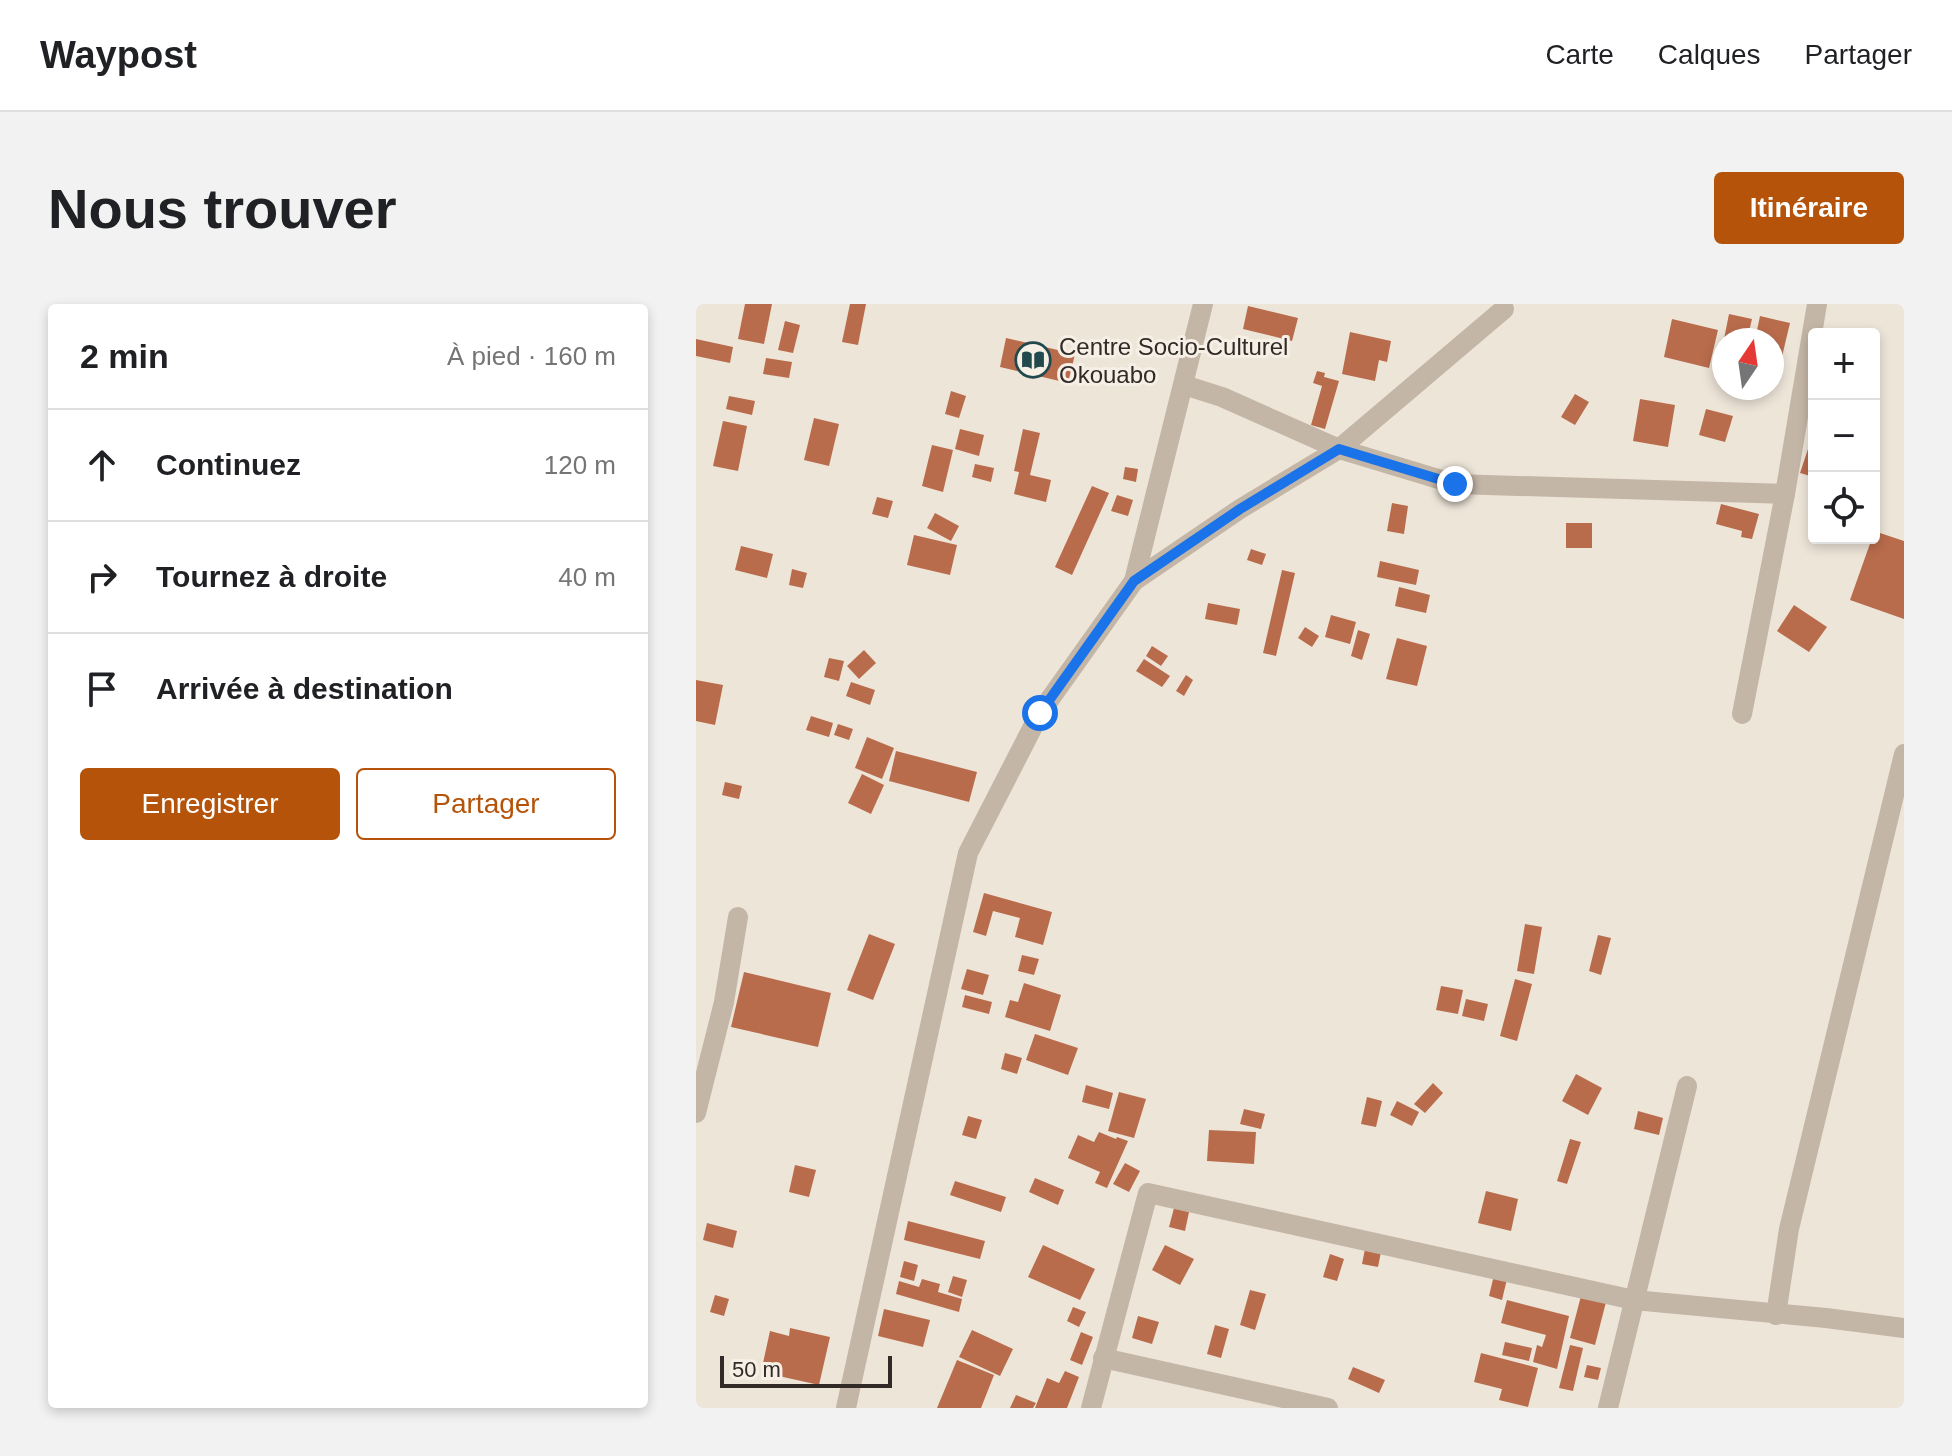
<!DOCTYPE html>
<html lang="fr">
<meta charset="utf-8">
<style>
:root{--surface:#fff;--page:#f2f2f2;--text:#202124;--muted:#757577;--line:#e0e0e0;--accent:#b45309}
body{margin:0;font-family:Helvetica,sans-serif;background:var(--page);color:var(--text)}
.controls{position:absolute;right:24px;top:24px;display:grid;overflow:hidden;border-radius:8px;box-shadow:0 4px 12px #0003}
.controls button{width:72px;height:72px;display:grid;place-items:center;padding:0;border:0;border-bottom:2px solid var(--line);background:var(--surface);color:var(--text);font:40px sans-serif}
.compass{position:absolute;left:1016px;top:24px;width:72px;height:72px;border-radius:50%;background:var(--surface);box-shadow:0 4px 12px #0003;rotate:13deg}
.scale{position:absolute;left:24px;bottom:20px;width:172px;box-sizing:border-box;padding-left:8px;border:4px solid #322a26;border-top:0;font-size:22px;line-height:28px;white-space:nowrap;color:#322a26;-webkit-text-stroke:6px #f6efe5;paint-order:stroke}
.stop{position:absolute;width:24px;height:24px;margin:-18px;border:6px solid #1a73e8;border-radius:50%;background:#fff}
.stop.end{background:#1a73e8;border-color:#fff;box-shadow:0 2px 8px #0008}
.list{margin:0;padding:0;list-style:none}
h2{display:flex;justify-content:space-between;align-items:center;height:104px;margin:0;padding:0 32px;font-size:34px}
h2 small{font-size:26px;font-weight:400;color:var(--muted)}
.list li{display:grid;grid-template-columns:52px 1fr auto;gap:24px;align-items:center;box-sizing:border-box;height:112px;padding:0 32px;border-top:2px solid var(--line)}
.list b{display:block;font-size:30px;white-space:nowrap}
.list em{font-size:26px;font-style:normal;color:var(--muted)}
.actions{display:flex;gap:16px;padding:24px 32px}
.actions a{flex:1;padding:18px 0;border:2px solid var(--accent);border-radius:8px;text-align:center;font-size:28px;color:var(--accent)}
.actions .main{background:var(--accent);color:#fff}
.icon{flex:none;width:44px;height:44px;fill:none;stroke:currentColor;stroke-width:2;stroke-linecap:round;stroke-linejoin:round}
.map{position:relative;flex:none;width:1208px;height:1104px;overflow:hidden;border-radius:8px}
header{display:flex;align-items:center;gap:48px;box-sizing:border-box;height:112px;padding:0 40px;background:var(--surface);border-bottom:2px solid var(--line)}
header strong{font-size:38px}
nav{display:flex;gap:44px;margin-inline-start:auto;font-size:28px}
.intro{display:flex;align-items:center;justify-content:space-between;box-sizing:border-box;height:192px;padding:0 48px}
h1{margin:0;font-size:56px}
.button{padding:20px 36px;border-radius:8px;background:var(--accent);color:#fff;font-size:28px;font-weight:700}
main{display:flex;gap:48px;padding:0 48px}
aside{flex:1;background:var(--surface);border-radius:8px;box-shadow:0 4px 12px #0003}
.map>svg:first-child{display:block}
.building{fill:#b96c4c}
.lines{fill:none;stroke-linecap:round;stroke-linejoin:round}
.minor{stroke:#c4b6a7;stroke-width:20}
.route{stroke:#1a73e8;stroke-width:10}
.labels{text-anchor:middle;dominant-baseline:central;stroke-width:6;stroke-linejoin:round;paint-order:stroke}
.poi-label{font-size:24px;fill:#322a26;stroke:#f6efe5;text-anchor:start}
</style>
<header>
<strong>Waypost</strong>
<nav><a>Carte</a><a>Calques</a><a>Partager</a></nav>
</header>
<div class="intro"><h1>Nous trouver</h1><a class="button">Itinéraire</a></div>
<main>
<aside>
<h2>2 min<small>À pied · 160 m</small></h2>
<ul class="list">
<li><svg class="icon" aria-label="ahead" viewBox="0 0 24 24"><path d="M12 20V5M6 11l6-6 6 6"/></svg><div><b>Continuez</b></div><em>120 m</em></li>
<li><svg class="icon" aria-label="right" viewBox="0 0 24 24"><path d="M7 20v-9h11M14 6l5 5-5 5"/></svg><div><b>Tournez à droite</b></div><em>40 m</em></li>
<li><svg class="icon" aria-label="arrive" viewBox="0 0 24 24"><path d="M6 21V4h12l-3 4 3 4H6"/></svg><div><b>Arrivée à destination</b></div></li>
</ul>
<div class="actions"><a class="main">Enregistrer</a><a>Partager</a></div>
</aside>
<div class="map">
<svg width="1208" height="1104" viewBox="0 0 1208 1104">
<rect width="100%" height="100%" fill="#eee5d9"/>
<g class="building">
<polygon points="49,0 76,0 68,40 42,35"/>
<polygon points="154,0 170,0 162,41 146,38"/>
<polygon points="552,2 602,14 596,37 547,25"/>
<polygon points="1033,10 1056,15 1051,36 1028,35"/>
<polygon points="1064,12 1094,19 1084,61 1076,60 1076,36 1059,36"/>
<polygon points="976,15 1022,26 1013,64 968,53"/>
<polygon points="89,17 104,21 97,49 82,46"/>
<polygon points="654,28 695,37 691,58 683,56 679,77 646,70"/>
<polygon points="310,34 379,50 372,79 304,63"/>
<polygon points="0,35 37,43 34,59 0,52"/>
<polygon points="70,54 96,58 93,74 67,70"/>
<polygon points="621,67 629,69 628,73 643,77 629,125 615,121 626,82 617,79"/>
<polygon points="255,87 270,92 263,114 249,110"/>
<polygon points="879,90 893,98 879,121 865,113"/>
<polygon points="33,92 59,97 56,111 30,105"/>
<polygon points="944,95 979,101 972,143 937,137"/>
<polygon points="1010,105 1037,112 1029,138 1003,131"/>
<polygon points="118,114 143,120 133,162 108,156"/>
<polygon points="27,117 51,122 42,167 17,162"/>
<polygon points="264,125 288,131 283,152 259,145"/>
<polygon points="327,125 344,129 334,171 355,176 350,198 318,190 323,168 318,167"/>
<polygon points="1114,139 1118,140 1118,173 1104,169"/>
<polygon points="236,141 257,146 247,188 226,182"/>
<polygon points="279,160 298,164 295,178 276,173"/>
<polygon points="429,163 442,165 440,178 427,175"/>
<polygon points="396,182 413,189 376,271 359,263"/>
<polygon points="421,191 437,196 432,212 415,207"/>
<polygon points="181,193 197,197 192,214 176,210"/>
<polygon points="696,199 712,202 708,230 691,227"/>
<polygon points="1025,200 1063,210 1056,235 1045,233 1046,227 1020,220"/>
<polygon points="239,209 263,222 255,237 231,224"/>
<rect x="870" y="219" width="26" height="25"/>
<polygon points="1178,227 1208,237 1208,315 1154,296 1176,234 1178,234"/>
<polygon points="218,231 261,241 254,271 211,261"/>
<polygon points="45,242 77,250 71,274 39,266"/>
<polygon points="555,245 570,250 566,261 551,256"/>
<polygon points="684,257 723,266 720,281 681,273"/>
<polygon points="96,265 111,269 107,284 93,281"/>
<polygon points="586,266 599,269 580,352 567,349"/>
<polygon points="703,283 734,291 730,309 699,302"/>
<polygon points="512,299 544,305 541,321 509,315"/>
<polygon points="1098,301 1131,323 1113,348 1081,327"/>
<polygon points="635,311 660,318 654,340 629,333"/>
<polygon points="609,323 623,332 616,343 602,334"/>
<polygon points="662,326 674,330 666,356 655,352"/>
<polygon points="701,334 731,342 721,382 690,375"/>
<polygon points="456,342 472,352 465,362 450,352"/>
<polygon points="168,346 180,359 163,375 151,362"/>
<polygon points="133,354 148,357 143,377 128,373"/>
<polygon points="448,355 474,372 466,383 440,367"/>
<polygon points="490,371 497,376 488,392 480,387"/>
<polygon points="0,376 27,381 19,421 0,417"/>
<polygon points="155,378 179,386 174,401 150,392"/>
<polygon points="115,412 137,419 133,433 110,426"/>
<polygon points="142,420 157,425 153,436 138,431"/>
<polygon points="171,433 198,444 186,475 159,464"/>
<polygon points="200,447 281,468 273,498 193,477"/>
<polygon points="166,470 188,481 175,510 152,499"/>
<polygon points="29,478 46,482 43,495 26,491"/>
<polygon points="288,589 356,608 347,641 319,633 324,614 297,607 290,632 277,628"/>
<polygon points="829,620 846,623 838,670 821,667"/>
<polygon points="173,630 199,640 177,696 151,686"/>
<polygon points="902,631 915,634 905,671 893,667"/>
<polygon points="326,651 343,655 338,671 322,667"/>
<polygon points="271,665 293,671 287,691 265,685"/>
<polygon points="48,668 135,689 122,743 35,723"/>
<polygon points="819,675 836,680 821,737 804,732"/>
<polygon points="328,679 365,691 354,727 309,713 314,696 322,698"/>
<polygon points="745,682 767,686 762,710 740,706"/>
<polygon points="269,691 296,698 293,710 266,703"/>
<polygon points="770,695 792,700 788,717 766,712"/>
<polygon points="339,730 382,744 372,771 330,756"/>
<polygon points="309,749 326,754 321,770 305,765"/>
<polygon points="880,770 906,784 892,811 866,797"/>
<polygon points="737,779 747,789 729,809 718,800"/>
<polygon points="390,781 417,789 413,805 386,798"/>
<polygon points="423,788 450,795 438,834 412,827"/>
<polygon points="671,793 686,797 680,823 665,820"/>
<polygon points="701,797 723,808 716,822 694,811"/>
<polygon points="548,805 569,810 565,825 544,820"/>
<polygon points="942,807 967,814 963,831 938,825"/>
<polygon points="272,812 286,816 280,835 266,831"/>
<polygon points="513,826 560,828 558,860 511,857"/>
<polygon points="403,828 420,835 421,833 432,837 411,884 399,879 404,868 372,854 382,831 398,838"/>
<polygon points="874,835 885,838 871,880 861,877"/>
<polygon points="429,859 444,867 433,888 417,880"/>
<polygon points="99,861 120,866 113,893 93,888"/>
<polygon points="339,874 368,886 362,901 333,888"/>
<polygon points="259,877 310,893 305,908 254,891"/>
<polygon points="790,887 822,895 815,927 782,919"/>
<polygon points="478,904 493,908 489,927 473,923"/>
<polygon points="212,917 289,937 284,955 208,936"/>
<polygon points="11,919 41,927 37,944 7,936"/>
<polygon points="347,941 399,965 384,996 332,973"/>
<polygon points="469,941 498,955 484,981 456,966"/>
<polygon points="669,945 685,948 682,963 666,960"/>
<polygon points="634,950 648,955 641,977 627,973"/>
<polygon points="208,957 222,961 218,977 204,973"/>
<polygon points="798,971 811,975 806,996 793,992"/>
<polygon points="257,972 271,976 266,993 252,988"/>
<polygon points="226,975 244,980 242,988 266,995 263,1008 200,990 203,977 223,983"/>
<polygon points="554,986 570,990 559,1026 544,1021"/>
<polygon points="19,991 33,995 28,1012 14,1008"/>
<polygon points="885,992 910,998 899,1041 874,1034"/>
<polygon points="811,996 873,1012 861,1065 837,1058 841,1041 846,1043 850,1031 805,1019"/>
<polygon points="377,1003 390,1008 383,1023 371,1017"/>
<polygon points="188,1005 234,1016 227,1043 182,1032"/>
<polygon points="442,1012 463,1018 456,1040 436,1034"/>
<polygon points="519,1021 533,1025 525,1054 511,1050"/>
<polygon points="94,1024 134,1033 123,1081 65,1068 74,1027 93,1032"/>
<polygon points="276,1026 317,1045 304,1072 263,1053"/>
<polygon points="385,1028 397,1033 386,1061 374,1056"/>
<polygon points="809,1038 836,1044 833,1057 806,1051"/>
<polygon points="874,1041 887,1044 877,1087 863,1084"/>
<polygon points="785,1049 842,1064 832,1103 803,1096 806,1085 778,1078"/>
<polygon points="261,1056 298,1071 285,1104 241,1104"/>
<polygon points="891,1061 905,1064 902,1076 888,1073"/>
<polygon points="657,1063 689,1076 683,1089 652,1075"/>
<polygon points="369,1067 383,1073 371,1104 339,1104 351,1074 363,1079"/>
<polygon points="320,1091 340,1099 337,1104 314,1104"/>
</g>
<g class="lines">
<g class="minor">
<polyline points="488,81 526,93 643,145 759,180 1089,190"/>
<polyline points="438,277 507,0"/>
<polyline points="1046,410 1089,190 1121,0"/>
<polyline points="0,809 28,698 42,613"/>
<polyline points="1080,1011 1093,925 1208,450"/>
<polyline points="407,1054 632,1104"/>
<polyline points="150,1104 272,549 344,409 438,277 544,205 643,145 808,5"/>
<polyline points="395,1104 452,889 938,996 1130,1014 1208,1024"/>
<polyline points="912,1104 991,782"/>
</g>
</g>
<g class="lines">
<polyline class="route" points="344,409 438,277 544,205 643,145 759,180"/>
</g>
<defs>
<symbol id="library-ring" viewBox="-11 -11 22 22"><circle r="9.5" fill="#f6efe5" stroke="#21494e" stroke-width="1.5"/><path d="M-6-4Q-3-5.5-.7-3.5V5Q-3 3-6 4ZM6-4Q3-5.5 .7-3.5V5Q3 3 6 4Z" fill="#21494e"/></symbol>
</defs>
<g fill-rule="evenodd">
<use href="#library-ring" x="317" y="36" width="40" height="40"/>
</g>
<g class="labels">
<g class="poi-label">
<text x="363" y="42">Centre Socio-Culturel<tspan x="363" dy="28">Okouabo</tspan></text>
</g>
</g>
</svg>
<div class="controls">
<button>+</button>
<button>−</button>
<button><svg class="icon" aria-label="locate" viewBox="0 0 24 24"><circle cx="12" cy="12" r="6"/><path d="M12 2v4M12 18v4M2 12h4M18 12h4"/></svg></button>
</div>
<svg class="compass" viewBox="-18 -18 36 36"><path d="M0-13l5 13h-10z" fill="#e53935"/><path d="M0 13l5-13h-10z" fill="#757577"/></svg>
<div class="scale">50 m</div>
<div class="stop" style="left:344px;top:409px"></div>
<div class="stop end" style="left:759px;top:180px"></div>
</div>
</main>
